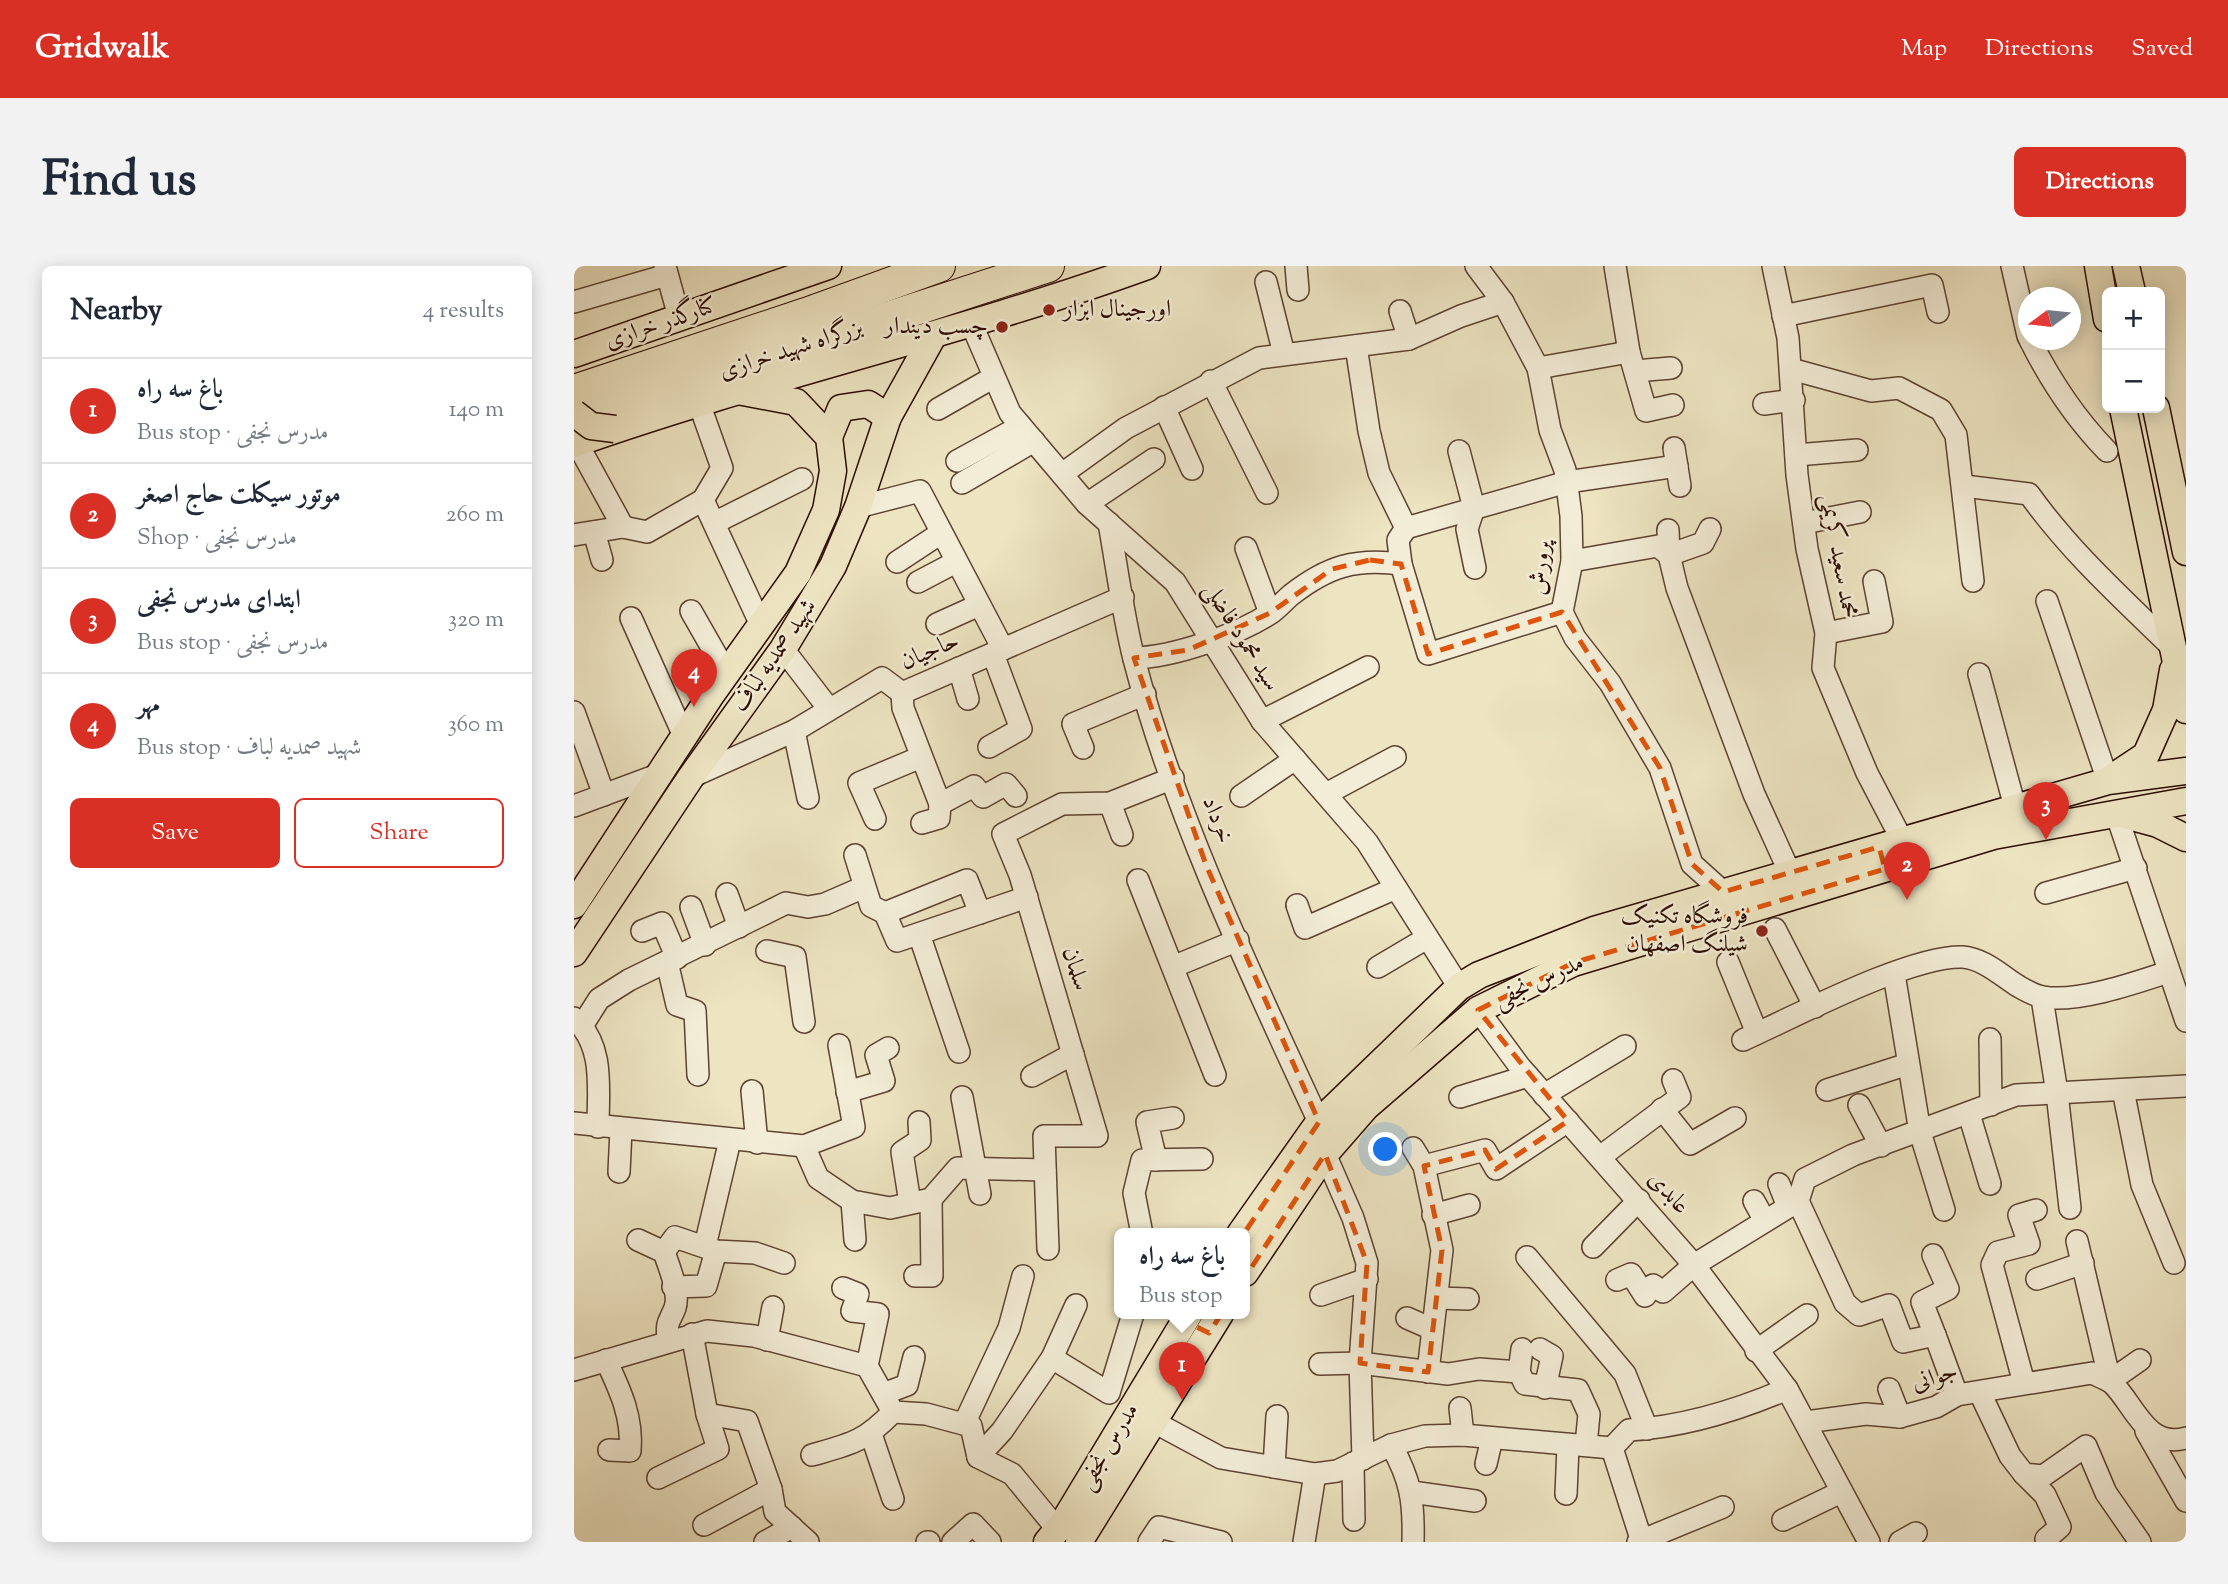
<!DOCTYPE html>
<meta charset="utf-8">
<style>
:root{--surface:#fff;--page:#f2f2f3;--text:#1f2937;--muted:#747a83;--line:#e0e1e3;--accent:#d93025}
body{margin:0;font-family:"Sorts Mill Goudy",Amiri,serif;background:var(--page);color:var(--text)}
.controls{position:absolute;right:21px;top:21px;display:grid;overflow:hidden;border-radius:10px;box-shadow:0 4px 18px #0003}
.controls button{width:63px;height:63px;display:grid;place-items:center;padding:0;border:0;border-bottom:2px solid var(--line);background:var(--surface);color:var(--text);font:35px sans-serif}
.compass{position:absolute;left:1444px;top:21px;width:63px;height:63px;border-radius:50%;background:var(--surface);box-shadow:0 4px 18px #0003;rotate:255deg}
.you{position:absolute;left:812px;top:884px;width:24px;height:24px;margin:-18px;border:5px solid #fff;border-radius:50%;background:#1a73e8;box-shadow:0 0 0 10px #1a73e833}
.badge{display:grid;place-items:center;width:46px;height:46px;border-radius:50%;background:var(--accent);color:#fff;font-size:23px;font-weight:700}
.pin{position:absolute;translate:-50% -58px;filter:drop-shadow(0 2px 4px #0008)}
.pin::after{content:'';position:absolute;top:37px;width:24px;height:21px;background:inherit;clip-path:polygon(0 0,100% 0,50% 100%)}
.popup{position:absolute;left:540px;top:962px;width:136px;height:91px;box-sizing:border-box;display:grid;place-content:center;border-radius:10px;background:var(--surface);filter:drop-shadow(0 2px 5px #0005);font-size:23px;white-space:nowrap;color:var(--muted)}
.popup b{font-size:26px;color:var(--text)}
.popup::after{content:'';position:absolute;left:50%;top:100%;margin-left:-14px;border:14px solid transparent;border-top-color:var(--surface)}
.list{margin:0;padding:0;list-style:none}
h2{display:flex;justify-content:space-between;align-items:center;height:91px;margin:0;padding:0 28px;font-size:30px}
h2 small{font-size:23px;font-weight:400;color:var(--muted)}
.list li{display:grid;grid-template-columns:46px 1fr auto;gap:21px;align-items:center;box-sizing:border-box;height:105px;padding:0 28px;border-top:2px solid var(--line)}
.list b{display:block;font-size:26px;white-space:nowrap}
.list p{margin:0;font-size:23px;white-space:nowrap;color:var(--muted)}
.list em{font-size:23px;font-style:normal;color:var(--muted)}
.actions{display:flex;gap:14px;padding:21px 28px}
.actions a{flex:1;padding:16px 0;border:2px solid var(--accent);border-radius:10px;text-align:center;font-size:24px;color:var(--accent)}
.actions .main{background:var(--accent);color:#fff}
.map{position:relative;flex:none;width:1612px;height:1276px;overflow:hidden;border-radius:10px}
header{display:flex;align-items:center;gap:42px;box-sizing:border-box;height:98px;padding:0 35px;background:var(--accent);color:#fff}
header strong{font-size:33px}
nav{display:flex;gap:38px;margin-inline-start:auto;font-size:24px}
.intro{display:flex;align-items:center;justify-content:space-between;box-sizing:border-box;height:168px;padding:0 42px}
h1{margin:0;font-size:49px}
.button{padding:18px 32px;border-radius:10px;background:var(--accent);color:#fff;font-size:24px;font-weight:700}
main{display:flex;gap:42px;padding:0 42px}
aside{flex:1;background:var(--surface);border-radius:10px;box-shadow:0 4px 18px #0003}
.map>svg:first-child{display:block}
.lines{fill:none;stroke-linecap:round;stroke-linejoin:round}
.minor-casing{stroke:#5c4331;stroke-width:24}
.major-casing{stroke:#2c0d01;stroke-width:29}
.highway-casing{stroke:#2c0d01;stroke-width:34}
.minor{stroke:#f3edd7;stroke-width:21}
.major{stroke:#ede4c2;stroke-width:26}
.highway{stroke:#ede4c2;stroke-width:32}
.major-bridge-casing{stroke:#2c0d01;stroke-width:29;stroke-linecap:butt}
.major-bridge{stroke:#ede4c2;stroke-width:26}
.marked{fill:none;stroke:#df550b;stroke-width:5;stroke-dasharray:14 9;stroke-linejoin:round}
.poi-dot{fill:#8f2418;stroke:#f3edd7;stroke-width:2.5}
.labels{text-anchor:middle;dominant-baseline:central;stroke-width:5;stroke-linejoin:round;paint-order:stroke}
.poi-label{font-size:24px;fill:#2c0d01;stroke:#f3edd7;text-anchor:end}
.street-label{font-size:24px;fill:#2c0d01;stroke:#f3edd7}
</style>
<header>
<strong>Gridwalk</strong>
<nav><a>Map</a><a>Directions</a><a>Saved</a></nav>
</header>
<div class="intro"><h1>Find us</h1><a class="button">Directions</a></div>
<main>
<aside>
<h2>Nearby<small>4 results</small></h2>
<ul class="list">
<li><span class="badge">1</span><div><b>باغ سه راه</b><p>Bus stop · مدرس نجفی</p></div><em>140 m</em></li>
<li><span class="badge">2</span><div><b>موتور سیکلت حاج اصغر</b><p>Shop · مدرس نجفی</p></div><em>260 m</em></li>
<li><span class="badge">3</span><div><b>ابتدای مدرس نجفی</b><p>Bus stop · مدرس نجفی</p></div><em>320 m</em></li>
<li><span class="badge">4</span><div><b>مهر</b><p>Bus stop · شهید صمدیه لباف</p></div><em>360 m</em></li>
</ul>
<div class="actions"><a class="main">Save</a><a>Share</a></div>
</aside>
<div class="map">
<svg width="1612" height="1276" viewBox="0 0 1612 1276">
<rect width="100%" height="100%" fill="#ede4c2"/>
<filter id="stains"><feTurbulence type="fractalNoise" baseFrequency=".00286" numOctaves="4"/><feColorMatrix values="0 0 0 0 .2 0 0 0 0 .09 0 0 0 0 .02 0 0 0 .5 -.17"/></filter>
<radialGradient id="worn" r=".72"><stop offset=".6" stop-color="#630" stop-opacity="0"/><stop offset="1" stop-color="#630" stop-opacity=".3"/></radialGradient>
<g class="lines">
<defs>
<g id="minor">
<polyline points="91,0 105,51"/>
<polyline points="722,0 724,24"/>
<polyline points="902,0 929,36 964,102 976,164 991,204 997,250 998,295 988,346 1001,372 1036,417 1086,502 1118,598 1149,626"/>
<polyline points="1041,0 1055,86"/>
<polyline points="1199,0 1214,72 1223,209 1233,283 1252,367 1249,402 1293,507 1328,574"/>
<polyline points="1438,0 1454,70"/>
<polyline points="692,16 710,88"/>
<polyline points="0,36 93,9"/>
<polyline points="826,45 835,73"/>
<polyline points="1209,50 1358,19 1364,46"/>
<polyline points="398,59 436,147 513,238 601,316 688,455 793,576 885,721"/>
<path d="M1456,74C1477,116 1500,151 1533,185"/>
<polyline points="782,80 795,165 805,207 832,262 824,274 827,298 854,388 988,346"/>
<polyline points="964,102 1055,86 1072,145 1099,139"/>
<polyline points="1217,103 1297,125 1325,122 1367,144 1382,169 1399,315"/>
<polyline points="1061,105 1097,102"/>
<polyline points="637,115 693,227"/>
<polyline points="1190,138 1220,134"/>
<polyline points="590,141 618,203"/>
<polyline points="364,143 420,111"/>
<polyline points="3,177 49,261"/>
<polyline points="1100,182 1106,220"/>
<polyline points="885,185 900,242 893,263 901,302"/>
<polyline points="1222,189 1283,184"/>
<polyline points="383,195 447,160"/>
<polyline points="488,208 552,162 685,92 835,73 887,50 929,36"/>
<polyline points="388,217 460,175"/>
<path d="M1390,220L1455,228C1497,287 1551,335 1602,385"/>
<polyline points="129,234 187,359"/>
<polyline points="513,238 580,193"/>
<polyline points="284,241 346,225 429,383"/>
<polyline points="140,257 228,213"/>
<path d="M535,257C543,302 549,349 560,393C600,548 678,711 745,856"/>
<polyline points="1230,257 1286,246"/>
<polyline points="832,262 993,216 1103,200"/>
<polyline points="1094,264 1095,289 1103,322 1180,528 1216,607"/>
<polyline points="20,266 28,294"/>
<polyline points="0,269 49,261 73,266 129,234 148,202 125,137"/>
<polyline points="672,282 696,347"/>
<polyline points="998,295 1084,280 1095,289 1129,277 1136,263"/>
<polyline points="323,296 367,267"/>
<polyline points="344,316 382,296"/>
<polyline points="1473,335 1534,515"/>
<polyline points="117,345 153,408"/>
<polyline points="57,352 110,470"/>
<polyline points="363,358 405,339"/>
<polyline points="1252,367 1308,356 1300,315"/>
<polyline points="209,383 255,443"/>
<path d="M560,392C600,391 663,369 697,347C704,342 710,335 717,329C754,300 782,292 827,298"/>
<polyline points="385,402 394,433"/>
<polyline points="1405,408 1441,541"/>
<polyline points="328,427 329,442 366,538 365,552 348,557"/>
<polyline points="0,446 30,529"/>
<polyline points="688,455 794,401"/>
<polyline points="220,465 234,532"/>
<polyline points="415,481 447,463 419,388"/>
<polyline points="509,482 499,458 571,428"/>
<polyline points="117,511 220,465 308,412 328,427 549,331"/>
<polyline points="752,528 821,491"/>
<polyline points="667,530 721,493"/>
<polyline points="536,537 548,569"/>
<polyline points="366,538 400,520 409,531 432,518 442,530"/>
<polyline points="0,540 86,508"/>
<polyline points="1542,547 1612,755"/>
<polyline points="301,553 285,517 347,491"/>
<polyline points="281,589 297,640 311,647 323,675 453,631"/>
<polyline points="564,614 641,809"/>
<polyline points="1472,627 1562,602"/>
<polyline points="153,628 165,661"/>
<polyline points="723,639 731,662 822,622"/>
<polyline points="117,641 131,679"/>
<polyline points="311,647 393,614 406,647"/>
<polyline points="1201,663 1241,741"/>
<polyline points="68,665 88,657 103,692"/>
<polyline points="345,668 385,786"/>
<polyline points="193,685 221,691 230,756"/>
<polyline points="93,696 103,739 121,745 124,809"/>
<polyline points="1154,696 1183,767"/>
<polyline points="601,700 664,674"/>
<polyline points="804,701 853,672"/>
<polyline points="1320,708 1346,866 1370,944"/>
<polyline points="1468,732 1483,827 1496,942"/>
<polyline points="904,744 946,801 1120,999 1213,1123 1295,1276"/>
<path d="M0,752C31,780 24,823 24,861"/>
<polyline points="8,760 25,733 55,714 190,648 212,637 234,641 251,638 290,621"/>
<polyline points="1416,773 1417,839"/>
<path d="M1169,774C1222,750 1335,690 1388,691C1409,692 1428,710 1444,720C1451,724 1461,730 1469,731C1503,737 1561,717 1594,706"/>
<polyline points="458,810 499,788"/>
<polyline points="1253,824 1334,798"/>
<polyline points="1549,824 1568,919 1600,997"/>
<polyline points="178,825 183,877"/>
<polyline points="273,826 310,815 302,789 314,782"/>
<polyline points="970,829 1051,780"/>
<polyline points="388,831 406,928"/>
<polyline points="886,831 954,810"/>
<polyline points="1285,839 1307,880"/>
<polyline points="1088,843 1116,878 1161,852"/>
<polyline points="1395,848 1416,918"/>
<polyline points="0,857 230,880 280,861 265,779"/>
<polyline points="230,880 244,912 278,935 316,942 357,933 384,902 471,904"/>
<polyline points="839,882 850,900 868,984 854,1106"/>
<polyline points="751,888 779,952 793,997 786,1097 789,1193"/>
<polyline points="1026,891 1106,831 1099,814"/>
<polyline points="582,894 573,856 599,852"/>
<polyline points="850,900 911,884 922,903 994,855"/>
<polyline points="45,906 47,864"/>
<polyline points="1205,918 1214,941"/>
<polyline points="278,935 281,974"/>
<polyline points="1180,935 1191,955"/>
<polyline points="1224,935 1231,913 1279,889 1442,829 1612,820"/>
<polyline points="1224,935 1271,1037 1285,1049 1315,1039 1329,1076 1361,1069 1383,1129"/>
<polyline points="336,937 328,886 346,874 345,856"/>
<polyline points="859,949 895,939"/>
<polyline points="568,968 560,927 568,894 628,893"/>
<path d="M64,974L90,986C95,1001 106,1026 101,1042C95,1057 92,1055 94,1074"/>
<polyline points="1503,975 1536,1115 1566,1094"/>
<polyline points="131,980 156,874"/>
<polyline points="1019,981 1065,934"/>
<polyline points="474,983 470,870 523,870 446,609 429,568 488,538 536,537 599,512"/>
<polyline points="90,986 101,971 142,985 181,987 210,997"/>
<polyline points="1359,989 1374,1023 1348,1036 1361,1069"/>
<polyline points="953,991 1051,1108 1073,1163"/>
<polyline points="341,1010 358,1010 357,933"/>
<polyline points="1463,1013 1509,997"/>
<polyline points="1043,1014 1057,1008 1071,1030 1079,1019 1089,1026 1120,999 1224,935"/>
<polyline points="99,1021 132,1020 142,985"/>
<polyline points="269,1022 284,1028 278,1045 304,1048 293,1100"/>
<polyline points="747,1029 793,1013"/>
<polyline points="863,1032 894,1033"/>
<polyline points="833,1052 858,1063"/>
<polyline points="118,1068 133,1148 173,1155 197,1223 201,1246 234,1276"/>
<polyline points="193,1074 199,1041"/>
<polyline points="966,1083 978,1090 971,1122"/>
<polyline points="1182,1085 1233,1049"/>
<polyline points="478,1092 535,1127 559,1048"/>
<path d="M32,1094C46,1124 59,1151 56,1185L35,1184"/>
<polyline points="746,1098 786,1097 874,1108 905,1103 945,1106 951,1118 1004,1124 1015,1148 1012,1179"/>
<polyline points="0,1104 133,1065 180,1070 293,1100 319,1146 352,1148 397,1160 404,1191 438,1208 484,1264"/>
<polyline points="945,1106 948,1083"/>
<polyline points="1450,1117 1418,999 1424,986 1455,978 1445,949 1462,944"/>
<polyline points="1315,1123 1326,1151"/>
<polyline points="1406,1127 1436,1190 1450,1208 1469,1210 1512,1180 1532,1227 1566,1276"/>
<polyline points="309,1128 333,1119 340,1091"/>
<polyline points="886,1142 889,1169"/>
<polyline points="580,1156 647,1192 741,1208 763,1205 817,1179 851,1170 889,1169 1038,1182"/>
<path d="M1232,1156L1292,1148L1326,1151L1362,1141L1383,1129L1518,1107C1524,1110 1532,1113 1538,1117C1561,1139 1572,1183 1612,1172"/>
<polyline points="390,1158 435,1062 449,1010"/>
<polyline points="1572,1165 1612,1235"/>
<polyline points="297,1168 319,1233"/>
<path d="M817,1179C837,1214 840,1236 839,1276"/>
<path d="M238,1189C277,1178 290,1176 319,1146"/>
<polyline points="404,1191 428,1165 478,1092 502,1039"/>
<polyline points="779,1197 780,1254"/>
<polyline points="912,1198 918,1172"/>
<polyline points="700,1201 703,1150"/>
<polyline points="1450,1208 1471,1229 1486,1261 1472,1273 1474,1276"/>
<polyline points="84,1212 144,1183 133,1148"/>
<polyline points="838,1226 901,1235"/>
<polyline points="992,1228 994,1180"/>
<polyline points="1209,1254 1267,1226"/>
<polyline points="130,1259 197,1223"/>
<polyline points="191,1276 218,1261"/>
<polyline points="353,1276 355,1276"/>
<polyline points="379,1276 399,1258 416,1276"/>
<polyline points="575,1276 585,1261 647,1276"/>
<polyline points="730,1276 741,1208"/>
<polyline points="1064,1276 1149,1241"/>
<path d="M1068,1276L1038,1182L1055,1164C1108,1161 1164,1144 1213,1123"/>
<polyline points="1326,1276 1342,1267"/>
</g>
<g id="major">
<polyline points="1524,0 1533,53"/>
<polyline points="1552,0 1558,26"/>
<polyline points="0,88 254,0"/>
<polyline points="1549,142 1612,444"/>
<polyline points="1582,142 1612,286"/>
<polyline points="255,171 267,142 294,138 314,151"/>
<path d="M0,178C189,111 385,68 573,0"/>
<polyline points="1536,513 1572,489 1592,444 1599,404"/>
<polyline points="1547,548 1584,558 1612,572"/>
<polyline points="0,639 137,429 224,307 252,244 259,205 255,171 222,136 164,125"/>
<polyline points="0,687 117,511 209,383 259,300 284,241 314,151 359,70"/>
<polyline points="666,968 745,856 885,721 905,709 1020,664 1534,515 1612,505"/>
<polyline points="671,1007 751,888 792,841 904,744 999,697 1419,570 1612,535"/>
<polyline points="473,1276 489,1257 615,1048"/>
<polyline points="505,1276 646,1048"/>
</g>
<g id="highway">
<polyline points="0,125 232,48 365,0"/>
<polyline points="0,154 474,0"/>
</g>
</defs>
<use href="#minor" class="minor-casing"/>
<use href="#major" class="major-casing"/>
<use href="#highway" class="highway-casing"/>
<use href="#minor" class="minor"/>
<use href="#major" class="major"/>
<use href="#highway" class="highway"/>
<defs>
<polyline id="major-bridge" points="0,147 17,160 41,163"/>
</defs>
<use href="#major-bridge" class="major-bridge-casing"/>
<use href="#major-bridge" class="major-bridge"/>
</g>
<path class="marked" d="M796,294L827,298L854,388L988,346L1086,502L1118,598L1149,626L1305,581L1311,603L999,697L904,744L994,855L922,903L911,884L850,900L868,984L854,1106L786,1097L793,997L751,888L635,1067L611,1055L745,856L632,599L560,392L614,384L696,347L758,303Z"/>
<g class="poi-dot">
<circle cx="475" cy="44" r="7"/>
<circle cx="428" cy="61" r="7"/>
<circle cx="1188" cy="665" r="7"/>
</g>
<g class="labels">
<g class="poi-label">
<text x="489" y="44" text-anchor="start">اورجینال ابزار</text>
<text x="414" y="61">چسب دیندار</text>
<text x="1174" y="651">فروشگاه تکنیک<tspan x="1174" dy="28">شیلنگ اصفهان</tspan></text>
</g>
<g class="street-label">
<text transform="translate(87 58) rotate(-19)">کنارگذر خرازی</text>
<text transform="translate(217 84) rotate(-18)">بزرگراه شهید خرازی</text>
<text transform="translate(1264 290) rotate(80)">محمد سعید کریمی</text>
<text transform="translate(967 302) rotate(-84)">پرورش</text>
<text transform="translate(667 371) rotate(58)">سید محمود فاضلی</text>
<text transform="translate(356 386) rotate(-23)">حاجیان</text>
<text transform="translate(201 390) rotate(-56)">شهید صمدیه لباف</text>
<text transform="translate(643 554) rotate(69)">خرداد</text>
<text transform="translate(501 703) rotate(73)">سلمان</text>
<text transform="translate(965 716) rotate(-25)">مدرس نجفی</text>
<text transform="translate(1094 927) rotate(48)">عابدی</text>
<text transform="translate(1361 1112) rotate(-17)">جوانی</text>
<text transform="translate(535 1181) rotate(-59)">مدرس نجفی</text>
</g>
</g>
<rect width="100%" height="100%" filter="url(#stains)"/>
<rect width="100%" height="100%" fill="url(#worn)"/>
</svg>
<div class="controls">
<button>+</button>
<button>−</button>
</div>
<svg class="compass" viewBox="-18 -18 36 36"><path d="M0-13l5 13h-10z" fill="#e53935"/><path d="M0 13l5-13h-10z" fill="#747a83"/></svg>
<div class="you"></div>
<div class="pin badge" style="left:608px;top:1134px">1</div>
<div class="popup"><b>باغ سه راه</b>Bus stop</div>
<div class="pin badge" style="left:1333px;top:634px">2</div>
<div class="pin badge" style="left:1472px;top:574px">3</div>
<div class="pin badge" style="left:120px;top:441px">4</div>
</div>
</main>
